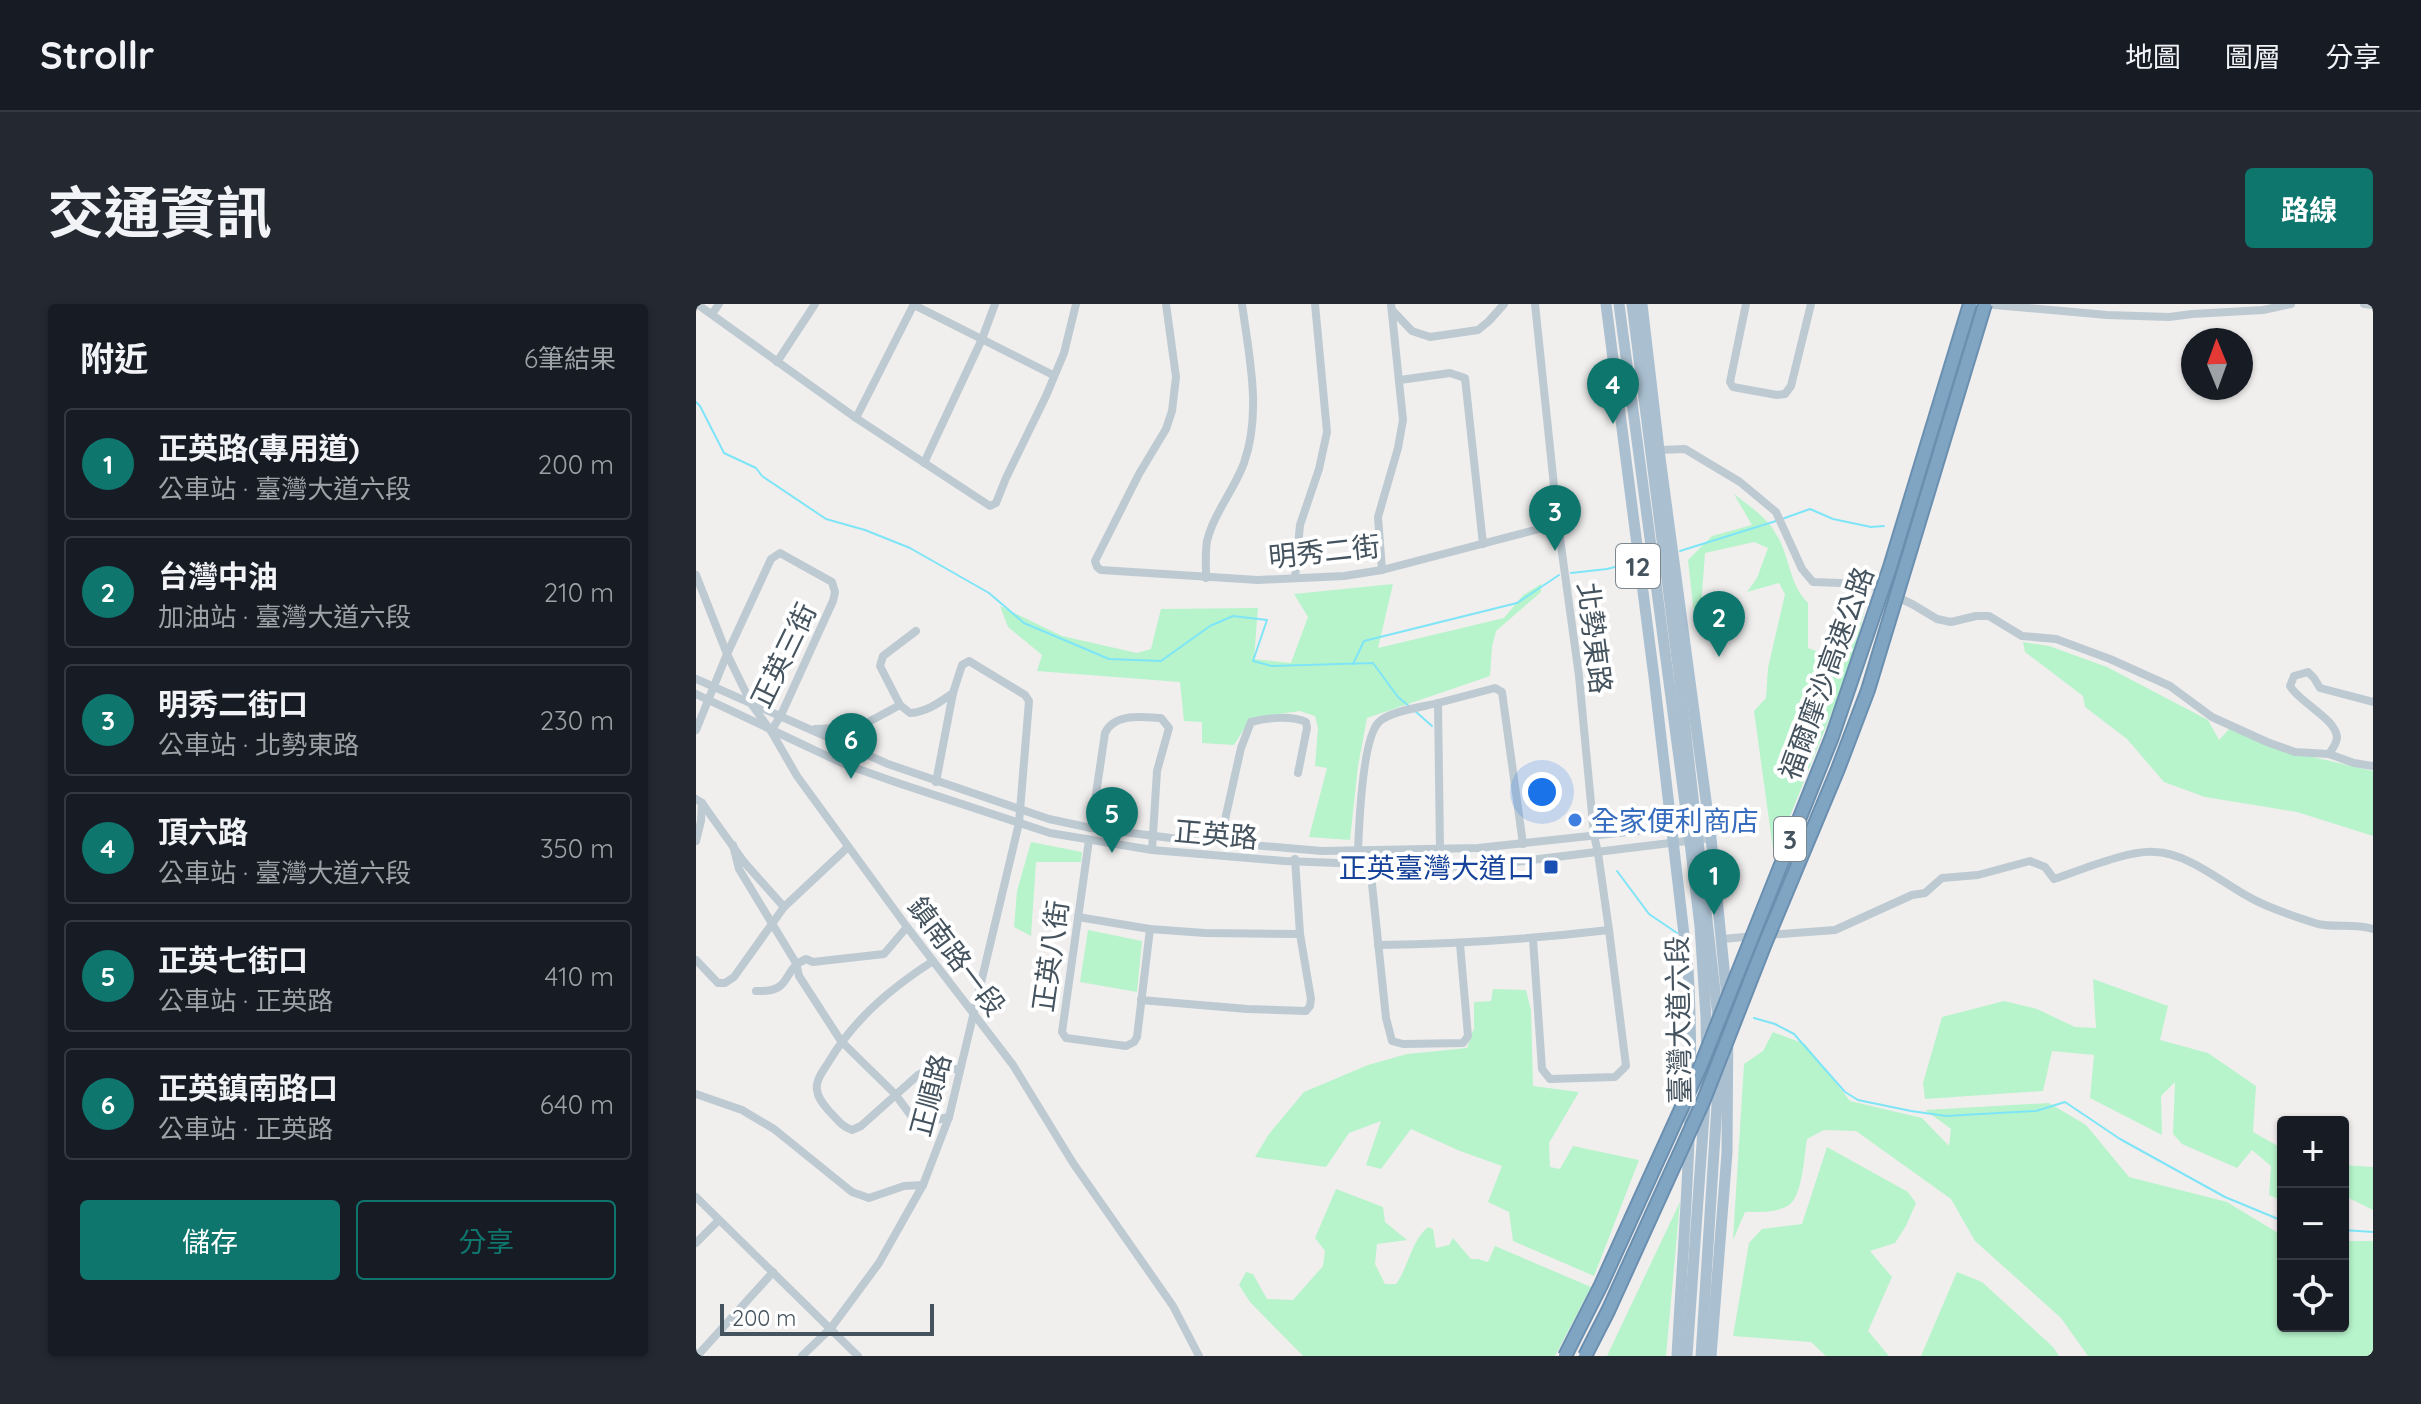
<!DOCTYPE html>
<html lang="zh-TW">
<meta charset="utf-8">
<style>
:root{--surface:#171b24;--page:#242831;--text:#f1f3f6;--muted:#9ea1a6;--line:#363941;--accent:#0f766e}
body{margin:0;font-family:Quicksand,"Noto Sans TC",sans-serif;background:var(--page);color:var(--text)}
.controls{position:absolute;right:24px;bottom:24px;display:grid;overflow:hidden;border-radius:8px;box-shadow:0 2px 6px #0004}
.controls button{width:72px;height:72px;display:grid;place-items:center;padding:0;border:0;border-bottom:2px solid var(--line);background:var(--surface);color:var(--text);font:40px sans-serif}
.compass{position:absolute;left:1485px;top:24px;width:72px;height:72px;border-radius:50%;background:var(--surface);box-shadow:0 2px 6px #0004;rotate:359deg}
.scale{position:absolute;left:24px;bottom:20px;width:214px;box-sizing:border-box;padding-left:8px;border:4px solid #44535e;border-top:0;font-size:22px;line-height:28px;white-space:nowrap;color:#44535e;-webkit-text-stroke:6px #fff;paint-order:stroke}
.you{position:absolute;left:846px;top:488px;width:28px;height:28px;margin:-20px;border:6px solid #fff;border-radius:50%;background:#1a73e8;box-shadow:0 0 0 12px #1a73e833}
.badge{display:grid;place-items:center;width:52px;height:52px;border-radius:50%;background:var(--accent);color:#fff;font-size:26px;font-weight:700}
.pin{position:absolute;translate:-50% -66px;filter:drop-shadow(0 2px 4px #0008)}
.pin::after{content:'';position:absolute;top:42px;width:28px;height:24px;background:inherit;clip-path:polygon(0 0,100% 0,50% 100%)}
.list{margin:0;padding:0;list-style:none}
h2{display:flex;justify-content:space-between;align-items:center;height:104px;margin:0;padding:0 32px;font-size:34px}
h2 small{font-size:26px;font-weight:400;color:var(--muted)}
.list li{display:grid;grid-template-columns:52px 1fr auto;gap:24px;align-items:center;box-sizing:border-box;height:112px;margin:0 16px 16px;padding:0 16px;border:2px solid var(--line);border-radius:8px}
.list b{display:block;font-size:30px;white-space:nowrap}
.list p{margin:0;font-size:26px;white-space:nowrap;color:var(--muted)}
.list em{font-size:26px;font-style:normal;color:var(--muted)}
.actions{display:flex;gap:16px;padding:24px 32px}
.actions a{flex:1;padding:18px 0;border:2px solid var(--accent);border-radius:8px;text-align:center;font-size:28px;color:var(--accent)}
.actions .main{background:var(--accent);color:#fff}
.icon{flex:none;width:44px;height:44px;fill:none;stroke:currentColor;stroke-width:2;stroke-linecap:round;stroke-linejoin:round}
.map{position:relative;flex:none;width:1677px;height:1052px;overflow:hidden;border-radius:8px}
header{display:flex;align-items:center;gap:48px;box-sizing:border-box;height:112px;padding:0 40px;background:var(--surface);border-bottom:2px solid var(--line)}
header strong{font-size:38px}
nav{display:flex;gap:44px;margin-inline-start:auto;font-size:28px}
.intro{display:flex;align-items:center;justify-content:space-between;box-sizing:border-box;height:192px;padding:0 48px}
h1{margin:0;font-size:56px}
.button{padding:20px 36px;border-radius:8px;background:var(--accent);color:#fff;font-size:28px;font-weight:700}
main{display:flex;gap:48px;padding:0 48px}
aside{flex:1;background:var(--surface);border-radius:8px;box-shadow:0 2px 6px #0004}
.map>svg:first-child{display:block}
.green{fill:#b7f4cb}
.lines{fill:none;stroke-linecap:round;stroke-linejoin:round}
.stream{stroke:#7ee5f7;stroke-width:2}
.minor{stroke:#bdcad2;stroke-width:8}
.major{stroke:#aac0d1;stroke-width:11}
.highway-bridge-casing{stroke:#6b8faf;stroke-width:16;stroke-linecap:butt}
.highway-bridge{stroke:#80a5c3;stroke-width:12}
.shop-dot{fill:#3f7fe0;stroke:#fff;stroke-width:3}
.transit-dot{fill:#1a4fb4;stroke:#fff;stroke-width:3}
.labels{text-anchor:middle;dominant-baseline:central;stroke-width:8;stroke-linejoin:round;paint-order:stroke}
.shield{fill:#fff;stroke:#7c878e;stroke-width:2}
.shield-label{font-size:26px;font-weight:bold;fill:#44535e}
.street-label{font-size:28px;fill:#44535e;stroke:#fff}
.shop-label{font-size:28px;fill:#366cbe;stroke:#fff;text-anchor:start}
.transit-label{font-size:28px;fill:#164399;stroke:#fff;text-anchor:end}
</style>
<header>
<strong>Strollr</strong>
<nav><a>地圖</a><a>圖層</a><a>分享</a></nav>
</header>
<div class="intro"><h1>交通資訊</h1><a class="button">路線</a></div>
<main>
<aside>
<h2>附近<small>6筆結果</small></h2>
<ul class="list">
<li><span class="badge">1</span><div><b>正英路(專用道)</b><p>公車站 · 臺灣大道六段</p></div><em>200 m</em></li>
<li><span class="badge">2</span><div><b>台灣中油</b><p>加油站 · 臺灣大道六段</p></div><em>210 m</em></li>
<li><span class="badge">3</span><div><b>明秀二街口</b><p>公車站 · 北勢東路</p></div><em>230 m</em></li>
<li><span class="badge">4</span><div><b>頂六路</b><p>公車站 · 臺灣大道六段</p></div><em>350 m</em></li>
<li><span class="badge">5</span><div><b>正英七街口</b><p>公車站 · 正英路</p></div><em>410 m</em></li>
<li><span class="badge">6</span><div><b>正英鎮南路口</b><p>公車站 · 正英路</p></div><em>640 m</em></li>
</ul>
<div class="actions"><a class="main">儲存</a><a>分享</a></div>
</aside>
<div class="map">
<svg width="1677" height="1052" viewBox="0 0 1677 1052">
<rect width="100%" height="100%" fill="#f1eeee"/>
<g class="green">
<path d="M1038,190C1053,202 1071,213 1080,230C1094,252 1093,281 1112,299V344L1146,357L1160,288L1172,289L1158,353L1078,552L1058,407L1070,394L1072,364L1089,290L1083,279L1051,288L1061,274L1072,244L1058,238L1009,249L1005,303L998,310L992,256L1016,232L1056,221Z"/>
<polygon points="697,280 682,344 808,314 827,291 845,280 845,288 800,327 796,343 794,372 671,414 662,462 654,536 613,533 631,464 619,462 622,424 619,412 604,407 555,414 538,441 506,439 506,418 488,417 484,378 341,367 346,351 312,323 304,302 366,332 441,349 455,345 465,305 562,304 558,355 595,359 612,313 598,290"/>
<polygon points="1327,338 1353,342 1411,363 1512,416 1523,436 1534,424 1587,446 1677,467 1677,532 1601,508 1509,493 1468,478 1431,435 1389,403 1387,392 1329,348"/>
<polygon points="335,538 386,548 385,558 340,558 335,632 318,623 321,587"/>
<polygon points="392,626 446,637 441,688 384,678"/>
<polygon points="1397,675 1472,702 1464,736 1512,749 1560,782 1557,828 1587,845 1587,897 1573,891 1575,862 1556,846 1541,864 1486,840 1477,830 1479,778 1465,792 1466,831 1394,794 1398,751 1356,747 1347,787 1229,795 1227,779 1246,713 1308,697 1341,705 1379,723 1400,724"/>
<polygon points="797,685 830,686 835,706 837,782 883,788 853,839 854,863 864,865 877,842 943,856 898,972 817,937 813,908 792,898 806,862 764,847 715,825 685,865 670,861 685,817 653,829 630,863 559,853 573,830 608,788 672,761 711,750 771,744 778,724 778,698 795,697"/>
<path d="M1077,728L1109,740L1154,797L1226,814L1253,842L1255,825L1229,806L1353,799L1390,821L1433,873L1531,898L1587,932V1022H1647V937H1677V1052H1392L1365,1014L1279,937L1255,895L1160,827L1128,826L1111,835C1108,851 1107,891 1093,901C1081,909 1062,908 1049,908L1037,936L1048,760L1067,747Z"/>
<polygon points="1131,843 1212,888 1220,899 1210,922 1199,939 1174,947 1196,973 1172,1027 1193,1052 1130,1052 1115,1038 1037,1032 1053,939 1066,925 1106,920"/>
<polygon points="1647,861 1677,863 1677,906 1647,891"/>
<path d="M640,885L687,903L689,918L711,936L681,940L679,960L689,980H700C713,962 715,937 732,923L737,925L740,944L753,941L757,934L775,955H782L792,958L799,942L895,983L859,1052H607L554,998L543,981L550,968L557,970L571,995L597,996L627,962L629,947L619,934Z"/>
<polygon points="984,898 970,1052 911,1052"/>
<polygon points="1261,968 1286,978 1357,1043 1363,1052 1225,1052"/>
</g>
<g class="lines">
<g class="stream">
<polyline points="0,98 4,102 28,149 60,164 66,172 130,215 169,226 214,244 293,289 328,319 413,355 465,357 514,322 537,312 571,316 557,357 576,362 677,359 702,393 714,403"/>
<polyline points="1086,215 1114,205 1137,215 1175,223 1188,222"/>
<polyline points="984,247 1080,217"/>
<polyline points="875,269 911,265 938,258"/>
<polyline points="657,360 668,337 821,299 863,271"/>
<polyline points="719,407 736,422"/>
<polyline points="921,567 953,610 981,629"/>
<polyline points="1058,714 1079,720 1098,730 1149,788 1162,796 1215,807 1250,812 1340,807 1369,798 1424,835 1529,893 1587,917"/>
<polyline points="1647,926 1677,928"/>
</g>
<g class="minor">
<polyline points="1,0 160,114 294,202 300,199 310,174 350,92 368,49 380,0"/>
<polyline points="470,0 480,73 476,107 470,125 443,170 399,257 401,263 405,266 562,276 648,272 686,266 862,220"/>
<polyline points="1050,0 1034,78 1037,83 1081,91 1089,90 1095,82 1115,0"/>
<polyline points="1287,0 1411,11 1473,13 1496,10 1567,6 1595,0"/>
<polyline points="1668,0 1677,1"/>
<polyline points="218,1 357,71"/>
<polyline points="697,7 716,27 734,33 782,26 793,17 808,0"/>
<polyline points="16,10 23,0"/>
<polyline points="81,58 119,0"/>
<polyline points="704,76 754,69 769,74 787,240"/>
<polyline points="160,114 218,0"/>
<polyline points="963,146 989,145 1044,178 1080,208 1106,265 1117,278 1173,280 1216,300 1241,315 1255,318 1280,312 1293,312 1326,332 1360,335 1414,355 1474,382 1516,413 1571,438 1599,448 1633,450 1658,459 1677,462"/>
<polyline points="228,159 286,35 299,0"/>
<polyline points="686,266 682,213 702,144 707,116 695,0"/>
<polyline points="0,271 31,350 56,401 75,427 101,472 211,623 317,761 377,859 477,1002 503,1052"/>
<path d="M510,274C510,262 509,248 511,237C518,209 538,186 548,159C566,108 553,52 546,0"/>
<polyline points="599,274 604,221 623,165 631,128 619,0"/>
<path d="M220,327L187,352L184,362L204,401L214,409C231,408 244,398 257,389"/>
<polyline points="0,375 192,460 353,515 395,524 475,534 626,547 782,544 997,521"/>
<polyline points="0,390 148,460 202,479 354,529 456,546 588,557 749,563 819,558 1015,534"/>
<path d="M742,399C727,403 694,407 683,418C666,434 663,522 662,547L674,561L690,714L696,737L707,740L767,739L772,732L764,640"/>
<polyline points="119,425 163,423 204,401"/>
<polyline points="0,426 31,350 75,255 84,249 136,278 139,288 137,297 85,411 75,427"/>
<path d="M1633,450C1636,445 1641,440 1641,433C1639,414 1604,399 1594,382L1598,372L1612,368L1618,374L1624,384L1677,398"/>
<polyline points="0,495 6,499 48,558 88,603"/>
<path d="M395,524L409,429C418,409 446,413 465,414L473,424L461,467L456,546"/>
<polyline points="393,536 366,728 370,734 430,742 438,738 441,733 454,625"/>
<polyline points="0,537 5,517 6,499"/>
<path d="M524,538L545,444L555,418C571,414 595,411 610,418L611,424L602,469"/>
<polyline points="37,541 43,565 100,659 103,672 145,737 199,790 219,817 227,819 253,813"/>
<polyline points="749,563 744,545 742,399 799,384 806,388 827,540"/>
<polyline points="382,613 454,625 509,629 604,630"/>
<path d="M1071,631L1139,626L1216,591L1229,589L1246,574L1282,571L1334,557L1349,563L1358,575C1385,566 1432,546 1459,548C1492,549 1525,578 1553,593C1570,603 1603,614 1622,620C1640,624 1659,619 1677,625"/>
<polyline points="837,635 846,765 854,775 919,773 930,762 913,626 902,549 898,531 883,372 862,220 839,0"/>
<polyline points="1027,635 1058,632"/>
<path d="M682,641C760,640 836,635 913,626"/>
<polyline points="0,656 22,679 29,679 38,673 88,603 152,543"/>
<path d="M237,657C195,684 158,715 132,759C127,767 119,777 121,786C122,795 128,801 133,807C141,815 146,823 156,826L165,822L222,771C237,763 248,762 264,766"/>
<path d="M60,687C98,689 84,666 110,655L117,658L188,650L211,623"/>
<polyline points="445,696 551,705 610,707 614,702 615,695 604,630 599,555"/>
<polyline points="0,790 46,806 78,825 156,888 173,894 208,882 227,881"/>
<polyline points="0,893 162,1052"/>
<polyline points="0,939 23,916"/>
<polyline points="2,1051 77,968"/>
<polyline points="106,1052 135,1024 183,959 227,881 253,813 323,519 333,397 329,391 273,357 266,361 257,389 240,478"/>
</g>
<g class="major">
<path d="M910,0L958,373L992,665C1000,794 988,923 981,1052"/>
<polyline points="923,0 992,522 1004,622 1010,713 1011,769 991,1052"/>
<polyline points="936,0 983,370 1022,713 1023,769 1005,1052"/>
<polyline points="946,0 963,146 1015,534 1032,704 1031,849 1015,1052"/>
</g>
<defs>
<g id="highway-bridge">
<polyline points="869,1052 905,981 1005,761 1136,433 1194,263 1274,0"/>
<polyline points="889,1052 912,1007 1007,798 1068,642 1142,465 1172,386 1289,0"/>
</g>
</defs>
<use href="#highway-bridge" class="highway-bridge-casing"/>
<use href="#highway-bridge" class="highway-bridge"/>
</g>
<circle class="shop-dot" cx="879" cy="516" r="8"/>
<rect class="transit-dot" x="847" y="555" width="16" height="16" rx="4"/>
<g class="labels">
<g class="shield">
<rect x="920" y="240" width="44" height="44" rx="6"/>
<rect x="1078" y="513" width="32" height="44" rx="6"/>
</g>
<g class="shield-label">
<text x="942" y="262">12</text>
<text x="1094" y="535">3</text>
</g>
<g class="street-label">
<text transform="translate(628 247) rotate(-6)">明秀二街</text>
<text transform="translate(899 334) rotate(83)">北勢東路</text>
<text transform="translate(87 351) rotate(-64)">正英三街</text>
<text transform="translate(1130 369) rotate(-70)">福爾摩沙高速公路</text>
<text transform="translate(520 530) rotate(5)">正英路</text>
<text transform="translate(261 652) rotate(53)">鎮南路一段</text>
<text transform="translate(354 652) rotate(-82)">正英八街</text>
<text transform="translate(982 716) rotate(-91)">臺灣大道六段</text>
<text transform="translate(234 791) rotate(-75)">正順路</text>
</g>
<g class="shop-label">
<text x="895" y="516">全家便利商店</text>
</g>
<g class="transit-label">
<text x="839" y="563">正英臺灣大道口</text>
</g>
</g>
</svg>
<div class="controls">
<button>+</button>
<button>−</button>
<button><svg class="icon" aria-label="locate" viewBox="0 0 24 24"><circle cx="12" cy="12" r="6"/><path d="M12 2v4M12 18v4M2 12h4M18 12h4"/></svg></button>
</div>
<svg class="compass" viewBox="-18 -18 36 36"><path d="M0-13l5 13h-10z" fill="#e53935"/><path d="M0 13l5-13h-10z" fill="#9ea1a6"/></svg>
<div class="scale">200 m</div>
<div class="you"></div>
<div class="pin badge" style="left:1018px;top:611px">1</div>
<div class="pin badge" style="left:1023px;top:353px">2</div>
<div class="pin badge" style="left:859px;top:247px">3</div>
<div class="pin badge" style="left:917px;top:120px">4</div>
<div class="pin badge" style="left:416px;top:549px">5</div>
<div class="pin badge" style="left:155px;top:475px">6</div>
</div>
</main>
